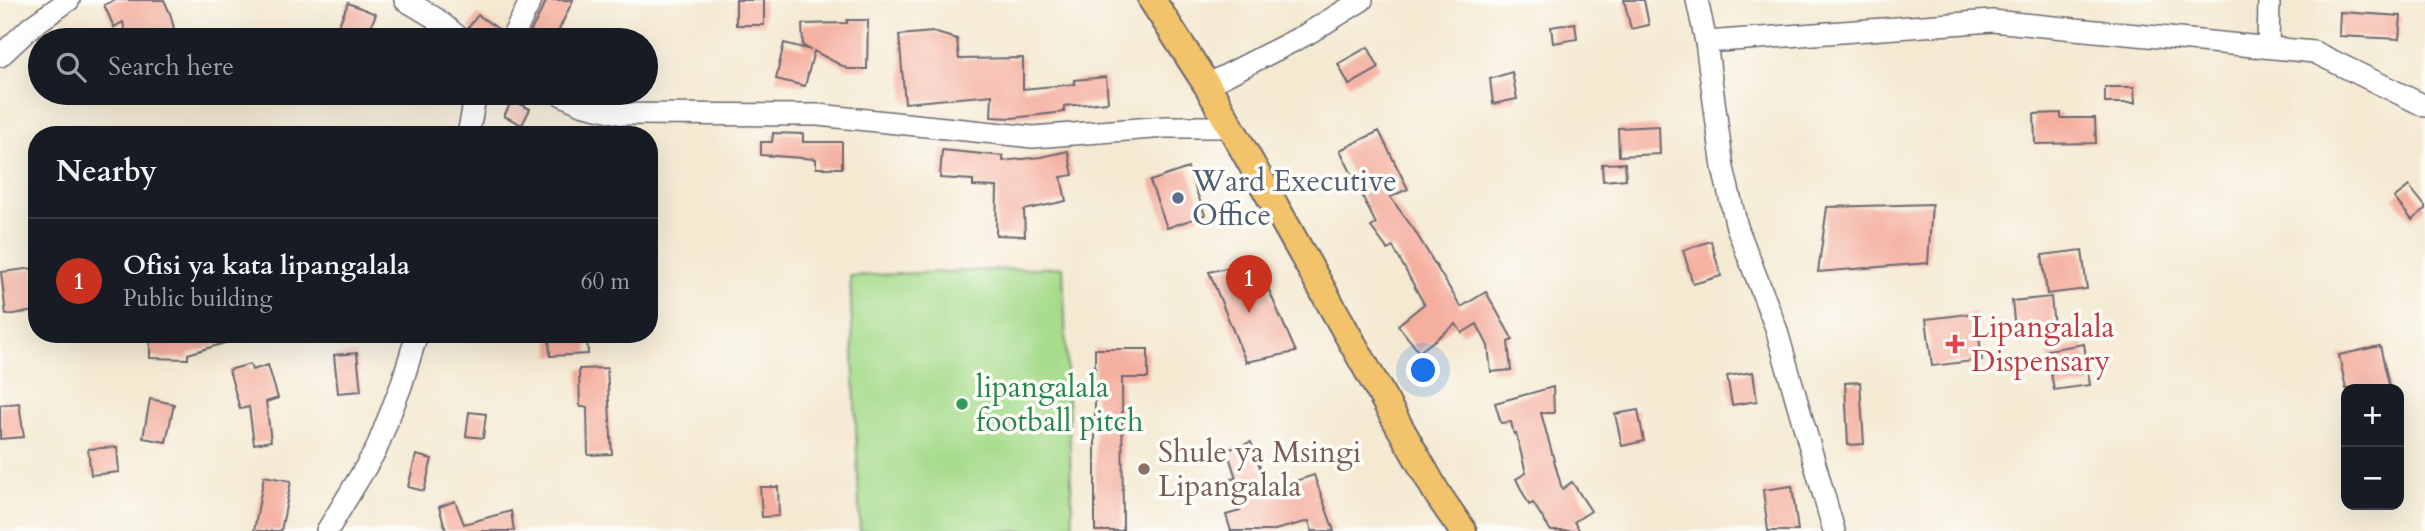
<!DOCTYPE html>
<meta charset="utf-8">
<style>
:root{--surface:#171b24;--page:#20242c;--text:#f1f3f6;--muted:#9ea1a6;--line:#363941;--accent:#c8321e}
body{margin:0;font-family:Cardo,serif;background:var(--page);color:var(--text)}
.controls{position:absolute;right:21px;bottom:21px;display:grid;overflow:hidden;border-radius:14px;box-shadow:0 7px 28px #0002}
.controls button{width:63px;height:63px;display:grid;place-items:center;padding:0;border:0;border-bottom:2px solid var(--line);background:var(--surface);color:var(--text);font:35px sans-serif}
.you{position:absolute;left:1424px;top:371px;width:24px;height:24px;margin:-18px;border:5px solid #fff;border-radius:50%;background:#1a73e8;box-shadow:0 0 0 10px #1a73e833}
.badge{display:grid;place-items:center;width:46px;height:46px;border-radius:50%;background:var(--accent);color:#fff;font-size:23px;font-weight:700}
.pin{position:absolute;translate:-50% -58px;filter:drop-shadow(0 2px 4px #0008)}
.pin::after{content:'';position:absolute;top:37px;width:24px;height:21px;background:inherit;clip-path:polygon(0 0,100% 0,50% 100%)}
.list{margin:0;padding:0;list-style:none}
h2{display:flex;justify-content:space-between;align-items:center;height:91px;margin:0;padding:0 28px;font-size:30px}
h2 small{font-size:23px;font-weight:400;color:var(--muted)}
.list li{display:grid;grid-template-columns:46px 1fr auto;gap:21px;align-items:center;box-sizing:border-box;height:126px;padding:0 28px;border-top:2px solid var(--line)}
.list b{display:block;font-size:26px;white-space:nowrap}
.list p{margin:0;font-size:23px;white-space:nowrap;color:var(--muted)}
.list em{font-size:23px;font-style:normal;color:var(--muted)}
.icon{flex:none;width:38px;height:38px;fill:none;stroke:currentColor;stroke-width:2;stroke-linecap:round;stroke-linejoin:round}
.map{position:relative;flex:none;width:2425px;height:531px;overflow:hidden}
.search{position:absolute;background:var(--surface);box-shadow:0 7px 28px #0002;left:28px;top:28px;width:630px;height:77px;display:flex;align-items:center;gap:18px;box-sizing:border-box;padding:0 24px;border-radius:38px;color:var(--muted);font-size:26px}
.panel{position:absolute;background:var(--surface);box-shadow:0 7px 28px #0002;left:28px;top:126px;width:630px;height:217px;border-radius:28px}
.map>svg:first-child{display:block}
.green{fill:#a7dc8d;stroke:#647f64;stroke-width:2}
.building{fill:#f4af9f}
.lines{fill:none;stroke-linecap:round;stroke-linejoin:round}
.minor-casing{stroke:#6c6870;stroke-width:24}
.major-casing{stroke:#6c6870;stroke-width:30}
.minor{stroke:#fff;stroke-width:21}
.major{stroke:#f2c36a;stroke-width:26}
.service-dot{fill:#5c6f8a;stroke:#fdfcf7;stroke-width:2.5}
.health-dot{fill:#e0444e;stroke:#fdfcf7;stroke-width:2.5}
.leisure-dot{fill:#2e9e5b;stroke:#fdfcf7;stroke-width:2.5}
.education-dot{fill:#8d6e63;stroke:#fdfcf7;stroke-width:2.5}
.labels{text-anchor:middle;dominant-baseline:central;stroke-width:7;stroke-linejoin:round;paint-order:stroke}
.service-label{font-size:30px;fill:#4e5e75;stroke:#fdfcf7;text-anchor:start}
.health-label{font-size:30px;fill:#be3a42;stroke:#fdfcf7;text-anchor:start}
.leisure-label{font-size:30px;fill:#27864d;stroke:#fdfcf7;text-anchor:start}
.education-label{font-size:30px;fill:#785e54;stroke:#fdfcf7;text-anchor:start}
</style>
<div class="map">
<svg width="2425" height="531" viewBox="0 0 2425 531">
<rect width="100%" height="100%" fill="#fdfcf7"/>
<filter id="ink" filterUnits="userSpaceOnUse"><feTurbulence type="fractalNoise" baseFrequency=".0143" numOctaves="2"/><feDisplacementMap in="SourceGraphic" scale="14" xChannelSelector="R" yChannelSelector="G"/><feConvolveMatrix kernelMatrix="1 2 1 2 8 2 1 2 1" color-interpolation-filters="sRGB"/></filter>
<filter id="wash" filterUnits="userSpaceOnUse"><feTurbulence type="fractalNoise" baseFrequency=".00686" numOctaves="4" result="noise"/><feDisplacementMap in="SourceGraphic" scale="28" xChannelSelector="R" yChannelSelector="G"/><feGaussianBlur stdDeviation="1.57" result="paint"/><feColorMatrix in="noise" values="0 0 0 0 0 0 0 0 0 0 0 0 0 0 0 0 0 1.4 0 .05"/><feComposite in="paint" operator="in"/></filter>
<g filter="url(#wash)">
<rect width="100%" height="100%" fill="#f4e9d1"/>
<polygon class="green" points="1063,267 1073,531 860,531 850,276"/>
<g id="blocks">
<g class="building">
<polygon points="115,0 164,0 170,13 177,40 127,40 123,22 114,27 104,5"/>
<polygon points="547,0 573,0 557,34 568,40 526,40"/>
<rect x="736" y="0" width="28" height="25"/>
<polygon points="1624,0 1644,0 1649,25 1631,29"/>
<polygon points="348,3 376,14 366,38 338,27"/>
<polygon points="2340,12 2401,16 2399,39 2339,36"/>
<polygon points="478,15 501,31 498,40 481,40 468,28"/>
<polygon points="847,20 868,20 867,69 848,69 814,51 805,86 776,79 784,43 811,50 803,46 802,24 847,23"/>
<polygon points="1575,23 1577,39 1553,43 1551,27"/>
<polygon points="933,32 957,39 959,59 1023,58 1023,89 1075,84 1074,80 1106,77 1108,102 1064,106 1064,112 1012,118 991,117 992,95 905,103 899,35"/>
<polygon points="1368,47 1379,68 1349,85 1338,64"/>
<polygon points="1512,72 1517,99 1493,104 1490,79"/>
<polygon points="2105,87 2134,87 2135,103 2105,103"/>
<polygon points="512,100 530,109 522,125 504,116"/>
<polygon points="2061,113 2061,118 2095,118 2096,143 2035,144 2034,114"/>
<polygon points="1659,126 1660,154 1619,156 1618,128"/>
<polygon points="1379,131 1408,189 1390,197 1413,228 1461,307 1486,292 1513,340 1508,342 1511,370 1491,372 1488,346 1477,324 1462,333 1456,324 1419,352 1398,325 1424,304 1393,247 1388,250 1371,227 1376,224 1340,150"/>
<polygon points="773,133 803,134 803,142 842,142 842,168 816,168 816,159 761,155 761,142 772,142"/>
<polygon points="942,150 1003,156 1003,161 1041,157 1068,151 1073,175 1061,177 1066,201 1024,210 1025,236 996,235 997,187 973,186 973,180 940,178"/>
<polygon points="1625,163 1626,179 1603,181 1602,164"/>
<polygon points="1188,168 1205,215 1167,228 1150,181"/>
<polygon points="2409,186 2425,206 2425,209 2412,220 2394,198"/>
<polygon points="1932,204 1928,263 1818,272 1827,207"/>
<polygon points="1711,241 1721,276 1693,284 1683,250"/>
<polygon points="2082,250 2087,289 2047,294 2042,255"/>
<polygon points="1256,261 1296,352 1246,362 1209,272"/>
<polygon points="34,268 37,311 6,315 1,272"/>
<polygon points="2051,297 2054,326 2015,330 2012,301"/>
<polygon points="1976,313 1982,360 1932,366 1926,319"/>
<polygon points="150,334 237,334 238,339 188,354 188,359 150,358"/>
<polygon points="549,334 587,334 588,354 550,356"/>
<polygon points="2084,344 2090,385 2054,390 2047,350"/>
<polygon points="2380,346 2390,389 2346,389 2339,355"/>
<polygon points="1095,349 1148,349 1148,378 1122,378 1123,531 1095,531"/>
<polygon points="357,353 361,391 338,393 334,355"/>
<polygon points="250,364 252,370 268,365 278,398 266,402 271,441 254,444 249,407 240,409 229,370"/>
<polygon points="607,368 612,454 588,455 587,407 580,407 579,369"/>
<polygon points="1753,372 1757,401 1732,405 1727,376"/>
<polygon points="1860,382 1864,444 1848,445 1845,383"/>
<polygon points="1553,387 1554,413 1541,413 1562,489 1572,482 1591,511 1574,522 1580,531 1551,531 1533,503 1529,505 1516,479 1526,473 1516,433 1514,434 1511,422 1501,423 1495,403"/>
<polygon points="150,399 174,404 166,442 143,438"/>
<polygon points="19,403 24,437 0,439 0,405"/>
<polygon points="1638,410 1644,441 1622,446 1615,414"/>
<polygon points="469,412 486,414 483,438 466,436"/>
<polygon points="1251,442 1268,490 1314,475 1334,531 1312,531 1309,521 1271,531 1231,531 1226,515 1240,511 1229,480 1236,478 1227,450"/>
<polygon points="117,447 119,472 91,475 88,449"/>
<polygon points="416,455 432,459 424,491 408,487"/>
<polygon points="264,476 291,481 281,531 254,531"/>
<polygon points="1792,486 1798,531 1768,531 1763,490"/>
<polygon points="760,487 778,487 779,516 762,517"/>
<polygon points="455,501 464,524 511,511 514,531 446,531 439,507"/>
</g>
</g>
</g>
<g filter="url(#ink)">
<use href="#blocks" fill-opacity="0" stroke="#6c6870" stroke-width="2"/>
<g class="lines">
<defs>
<g id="minor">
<polyline points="405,0 435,18 462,40"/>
<polyline points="1697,0 1706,42 1723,168 1737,227 1776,328 1834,531"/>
<polyline points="511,40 531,0"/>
<polyline points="1706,42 1992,21 2314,52 2425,106"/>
<polyline points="2268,47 2269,0"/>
<polyline points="0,56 32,26 69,0"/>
<polyline points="1207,85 1307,34 1362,0"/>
<polyline points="558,93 581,104 623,114 818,115 1033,137 1166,127 1230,127"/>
<polyline points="468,135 476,93"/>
<polyline points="327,531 376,450 401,386 417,334"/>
</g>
<polyline id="major" points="1152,0 1207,85 1438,495 1463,531"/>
</defs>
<use href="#minor" class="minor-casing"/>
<use href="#major" class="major-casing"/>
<use href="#minor" class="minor"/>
<use href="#major" class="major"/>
</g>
</g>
<circle class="service-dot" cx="1178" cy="198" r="7"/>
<path class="health-dot" d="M1951.5 333.5h7v7h7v7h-7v7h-7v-7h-7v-7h7z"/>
<circle class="leisure-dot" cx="962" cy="404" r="7"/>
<circle class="education-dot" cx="1144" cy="469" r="7"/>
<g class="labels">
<g class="service-label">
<text x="1192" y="181">Ward Executive<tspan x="1192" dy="34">Office</tspan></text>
</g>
<g class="health-label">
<text x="1971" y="327">Lipangalala<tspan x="1971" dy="34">Dispensary</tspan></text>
</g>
<g class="leisure-label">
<text x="976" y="387">lipangalala<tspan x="976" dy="34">football pitch</tspan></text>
</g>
<g class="education-label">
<text x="1158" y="452">Shule ya Msingi<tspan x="1158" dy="34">Lipangalala</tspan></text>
</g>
</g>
</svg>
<div class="controls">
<button>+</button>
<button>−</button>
</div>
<div class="you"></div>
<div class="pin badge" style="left:1249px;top:313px">1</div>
<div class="search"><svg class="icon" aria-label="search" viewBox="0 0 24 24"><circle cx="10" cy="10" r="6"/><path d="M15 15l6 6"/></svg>Search here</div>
<section class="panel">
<h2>Nearby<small></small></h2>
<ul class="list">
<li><span class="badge">1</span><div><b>Ofisi ya kata lipangalala</b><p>Public building</p></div><em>60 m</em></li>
</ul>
</section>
</div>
